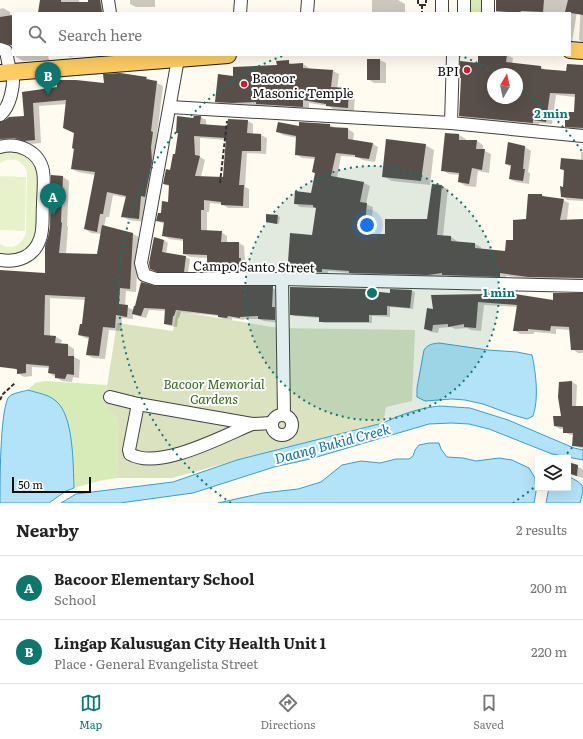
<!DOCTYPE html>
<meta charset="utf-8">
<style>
:root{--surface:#fff;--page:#f6f6f6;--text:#222;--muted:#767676;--line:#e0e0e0;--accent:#0f766e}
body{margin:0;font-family:Literata,serif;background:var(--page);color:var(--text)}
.controls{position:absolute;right:12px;bottom:12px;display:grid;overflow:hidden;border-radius:0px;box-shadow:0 4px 16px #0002}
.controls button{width:36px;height:36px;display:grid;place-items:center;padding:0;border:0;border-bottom:1px solid var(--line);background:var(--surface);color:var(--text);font:20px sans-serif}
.compass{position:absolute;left:487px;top:68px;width:36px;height:36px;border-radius:50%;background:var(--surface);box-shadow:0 4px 16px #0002;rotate:9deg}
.scale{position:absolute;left:12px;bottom:10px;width:79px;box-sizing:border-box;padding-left:4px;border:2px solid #0e0e0e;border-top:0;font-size:11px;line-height:14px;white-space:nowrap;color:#0e0e0e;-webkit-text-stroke:3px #fff;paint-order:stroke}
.you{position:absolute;left:367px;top:225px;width:14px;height:14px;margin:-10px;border:3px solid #fff;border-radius:50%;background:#1a73e8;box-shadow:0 0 0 6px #1a73e833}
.badge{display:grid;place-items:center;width:26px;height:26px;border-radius:50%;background:var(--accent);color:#fff;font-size:13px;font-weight:700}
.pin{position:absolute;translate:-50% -33px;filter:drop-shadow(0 1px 2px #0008)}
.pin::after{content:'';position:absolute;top:21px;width:14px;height:12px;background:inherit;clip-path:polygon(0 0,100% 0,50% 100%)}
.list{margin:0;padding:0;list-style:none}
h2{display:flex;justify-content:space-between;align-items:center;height:52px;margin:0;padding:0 16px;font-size:17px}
h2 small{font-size:13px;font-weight:400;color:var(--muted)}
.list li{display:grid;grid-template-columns:26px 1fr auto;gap:12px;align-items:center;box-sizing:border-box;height:64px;padding:0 16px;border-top:1px solid var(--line)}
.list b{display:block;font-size:15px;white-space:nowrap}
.list p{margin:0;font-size:13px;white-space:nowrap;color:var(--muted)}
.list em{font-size:13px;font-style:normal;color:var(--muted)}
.icon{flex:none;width:22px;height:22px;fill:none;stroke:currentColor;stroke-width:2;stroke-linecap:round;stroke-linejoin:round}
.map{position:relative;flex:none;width:583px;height:503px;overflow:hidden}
.search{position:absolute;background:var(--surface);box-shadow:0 4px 16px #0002;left:12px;right:12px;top:12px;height:44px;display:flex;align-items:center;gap:10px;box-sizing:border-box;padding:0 14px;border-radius:0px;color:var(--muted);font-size:15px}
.sheet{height:180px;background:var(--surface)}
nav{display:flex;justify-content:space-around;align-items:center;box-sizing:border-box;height:56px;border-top:1px solid var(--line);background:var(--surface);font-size:11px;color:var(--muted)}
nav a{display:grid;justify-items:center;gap:2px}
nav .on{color:var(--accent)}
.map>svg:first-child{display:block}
.green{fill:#d6ebb8}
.cemetery{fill:#dae2c0}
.pitch{fill:#e7f2ca}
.water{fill:#b2e3f8;stroke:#369fd2}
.shadow{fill:#0003;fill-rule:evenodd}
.building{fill:#584e4a;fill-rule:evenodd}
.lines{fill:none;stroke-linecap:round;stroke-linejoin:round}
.minor-casing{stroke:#414141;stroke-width:14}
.major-casing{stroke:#1f1f1f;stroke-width:18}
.path{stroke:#303030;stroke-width:2;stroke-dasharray:4 2;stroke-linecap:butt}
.minor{stroke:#fff;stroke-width:12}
.major{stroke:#fdcc62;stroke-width:16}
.ring{fill:none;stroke:#0f766e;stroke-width:2;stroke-dasharray:2 4}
.poi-dot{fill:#c42034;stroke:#fff;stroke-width:1.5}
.labels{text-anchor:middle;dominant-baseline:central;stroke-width:4;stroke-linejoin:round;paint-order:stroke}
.poi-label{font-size:13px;fill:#0e0e0e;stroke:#fff;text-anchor:end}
.street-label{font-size:13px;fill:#0e0e0e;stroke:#fff}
.park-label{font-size:13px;font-style:italic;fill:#31691c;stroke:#fff}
.water-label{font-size:14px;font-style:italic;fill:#1270a6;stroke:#fff}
.centre{fill:#0f766e;stroke:#fff;stroke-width:2}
.ring-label{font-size:12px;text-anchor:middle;font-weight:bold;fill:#0f766e;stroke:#fff;stroke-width:4;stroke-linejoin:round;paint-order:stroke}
</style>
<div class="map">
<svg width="583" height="503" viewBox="0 0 583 503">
<rect width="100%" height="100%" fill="#fffbf0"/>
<g class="green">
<polygon points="468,0 484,0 483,13 468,13"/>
<polygon points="45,381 107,385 104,405 118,421 117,478 99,481 74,488 72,461 48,396 28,390 35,383"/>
</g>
<polygon class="cemetery" points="177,311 278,328 415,330 412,401 386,407 383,423 237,460 172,478 117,478 118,421 104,405 117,323 173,331"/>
<g class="pitch">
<path d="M4,149L28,155L39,170L37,238L26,253L0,257V244C11,251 23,245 26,232L27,171C22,160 11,156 0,163V151Z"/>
<polygon points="0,176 26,177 25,231 0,230"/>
</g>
<g class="water">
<path d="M439,343L488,350L517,352L532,355C536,373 539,399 533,416L527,419L513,415L483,404L465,400L452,399L425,401L417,397V388L424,350C428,344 432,344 439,343Z"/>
<path d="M28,390C37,393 48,394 56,401C74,416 73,465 74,488L66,491L49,503H0C0,480 0,415 8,398C11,393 22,392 28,390Z"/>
<path d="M440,406L470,408L508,420L574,448L583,450V460L552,454L489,429L469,424L451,423L429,424L310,459L274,467L193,493L120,503H61L76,494L173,482L237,460L383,423C402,414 419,408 440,406Z"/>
<polygon points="429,443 439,443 441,449 447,457 463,458 476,461 499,458 512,460 529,468 535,478 536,492 534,503 218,503 263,493 298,489 321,482 342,465 361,461 380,463 396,459 409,459 413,456 415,450 419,445"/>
<polygon points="568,476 577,481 582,485 583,491 580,503 546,503 549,488 568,488"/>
</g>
<g class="shadow">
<polygon points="41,0 79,0 82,13 39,13"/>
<polygon points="89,0 105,0 108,13 88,13"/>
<polygon points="130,0 155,0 155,7 136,7 130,4"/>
<polygon points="372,0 398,0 405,4 405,13 372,13"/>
<polygon points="497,0 579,0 571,48 570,13 496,13"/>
<polygon points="581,0 583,0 583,42 579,40"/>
<polygon points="3,8 10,12 11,17 13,16 13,46 10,45 2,47 0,50 0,9"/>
<polygon points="16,55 48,55 49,60 23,61 16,57"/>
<polygon points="66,55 80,55 70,57"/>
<polygon points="90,55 107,55 107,57 92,56"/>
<path d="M479,55H507L513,58L512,64L541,67L547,71L567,72L583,66V131L571,130L566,126L575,113V97L556,95L552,124L539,123V126L466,119L460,116L479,64ZM493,74H517V98H493Z"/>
<polygon points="368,60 380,60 386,63 386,83 374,83 368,79"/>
<polygon points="288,62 294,65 303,64 309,68 309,69 333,71 339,74 337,89 349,89 355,93 354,111 333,109 329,106 309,103 309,110 263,107 259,105 222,105 216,102 234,77 278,66"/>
<polygon points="146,78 163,86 157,135 159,136 145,222 129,220 122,216 127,198 113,195 109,217 106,217 104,227 133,234 139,237 136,292 126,291 125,306 134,310 156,288 272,288 277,290 280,323 264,321 259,319 244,319 244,320 232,318 232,320 224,319 218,316 181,312 179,318 178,318 177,327 170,326 165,324 166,311 149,310 146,318 138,316 133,314 133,319 122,318 121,331 109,330 105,359 93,358 87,355 89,339 85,338 79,335 83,326 86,300 50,298 50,336 56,337 62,340 61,344 68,345 74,349 74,357 80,360 79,378 73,377 72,382 62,381 49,373 50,368 32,367 32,376 24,377 18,373 18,371 0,361 0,271 46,274 63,177 69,181 67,226 68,227 66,254 97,255 101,234 91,233 85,229 95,175 78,172 72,169 75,133 67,104 39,106 41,143 31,144 14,141 0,145 0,123 25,117 23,92"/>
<path d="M201,117L206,120V125L228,127L248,121L253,124V134L261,135L267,138L266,154L247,153L245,187L249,189V208H228L222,204L210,203L209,212H207V232H221L227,236V243H239L244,246L246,274H227L222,271V268H213L208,264V258L190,257L184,254V241L169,239L163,235L165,224L157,221L169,203L170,187L164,184L171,171L176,155L194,119ZM200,138L226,140L224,178L201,177L205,160L200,157Z"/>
<polygon points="330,125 336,128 348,129 354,133 353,141 373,144 378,147 375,162 362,160 358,157 341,156 337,178 364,183 370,186 366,204 373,207 370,235 386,235 428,220 442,186 448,189 443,236 451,237 457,241 457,243 475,244 481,247 481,249 506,252 514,241 542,195 546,197 563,200 569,203 567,220 583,220 583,281 535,280 506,276 506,279 449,278 446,276 434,278 355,276 351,273 328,271 328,275 296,274 290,271 313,236 317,208 300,207 295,203 312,194 316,174 313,172 315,159 302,158 296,154 297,138 283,135 278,132 300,127"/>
<polygon points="459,135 466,139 465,141 477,141 483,145 483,150 491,154 489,173 478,171 476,187 466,186 459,182 460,175 449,174 442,170"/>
<polygon points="508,143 525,147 531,151 528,172 530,173 529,184 516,182 510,179 511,167 506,164"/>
<polygon points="425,145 434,150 430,185 392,181 383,176"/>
<polygon points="581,152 583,152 583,201 567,200 562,196 564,188 564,171 561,169 581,161"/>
<polygon points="278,216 280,217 279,224 267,222"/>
<polygon points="164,240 168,243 166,254 186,257 190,259 188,273 162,273 156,271"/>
<polygon points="369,290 372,291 391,294 412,291 415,292 413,309 390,307 390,317 372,316 372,323 324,323 320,321 320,318 294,316 291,314"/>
<polygon points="515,293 520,296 554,301 583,294 583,353 578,353 572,349 570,330 556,329 556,334 534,332 534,334 520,334 514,330 518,307 484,305 481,331 471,330 467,328 455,329 451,327 439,328 438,333 431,332 425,329 434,310"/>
<polygon points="572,382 577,385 576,407 583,407 583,449 573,445 574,435 570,435 564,432 564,429 560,429 555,426 562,417"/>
<polygon points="568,463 583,469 583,478 568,474"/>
</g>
<g class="building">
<polygon points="40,0 61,0 61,2 88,2 88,0 100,0 102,12 38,13"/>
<polygon points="496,0 544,0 543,12 521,11 520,13 496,11"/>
<polygon points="568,0 583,0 583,15 565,12"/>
<polygon points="13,15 13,45 11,45 0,42 0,17"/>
<path d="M478,55H507L506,62L541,66V69L566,71L567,64L583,65V128L565,127V112H574L575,94L550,93L546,122L533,120V123L459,116L461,78H460V61L478,63ZM493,74H517V98H493Z"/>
<rect x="367" y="59" width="13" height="21"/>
<polygon points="289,60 289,64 303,63 303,68 333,70 331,87 349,88 348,108 326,106 326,104 303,100 303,107 256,104 256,102 232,103 215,102 218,74 233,76 233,67 277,65 276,61"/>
<polygon points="120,73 147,77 146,79 157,81 151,131 153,132 151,147 152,162 145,197 141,196 139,219 121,217 126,196 107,192 103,214 100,214 97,232 84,229 95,172 71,169 74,149 72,148 74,133 63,128 66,100 33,103 35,140 24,141 14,138 0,139 0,122 5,120 9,117 24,116 22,92 57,87 57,80 76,80 104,83 103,74"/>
<path d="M177,116L193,118L194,116H201L200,124L227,126L228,119L248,120L247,133L261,134V151H242L239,185H244L243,206L221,205V202L204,200V210H201V230L222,231L221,242H239V258H241V272H221V265H207V255L183,254V239L162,236L164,222L156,221L158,213H161L162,201L168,202L169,185L163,184L166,169L170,170L173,154H175L178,133H176ZM194,136L226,138L223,177L195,176L200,156L195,155Z"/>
<polygon points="278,122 299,126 299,122 330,124 330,127 348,128 348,139 373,143 369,159 355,157 355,155 336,153 331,176 364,182 360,202 367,203 364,234 385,234 385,219 427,219 432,184 442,185 437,235 451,236 451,241 475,243 475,248 505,251 506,240 513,240 513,220 526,219 528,194 542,194 542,196 564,199 560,220 583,219 583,278 528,277 500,273 500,277 442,275 442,273 428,275 349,273 349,271 322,269 322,272 289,272 288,262 290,233 312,235 316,208 313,207 313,205 294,204 295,191 311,193 315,173 312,172 315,157 295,155 296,136 276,132"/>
<polygon points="445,133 459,134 459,140 477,140 476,149 485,149 482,170 472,168 469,184 458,182 459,173 441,171"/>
<polygon points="386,139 426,144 421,181 382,177"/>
<polygon points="508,142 525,146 523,169 525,169 523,181 509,179 511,165 505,164"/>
<polygon points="561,158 583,160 583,199 561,197 560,186 563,187 564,170 560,169"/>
<polygon points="51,175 63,176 61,222 62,223 59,253 97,254 102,225 133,233 130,289 120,288 119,304 128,305 127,317 116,315 115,328 103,327 99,356 86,355 89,337 78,335 80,324 82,324 85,297 45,295 44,335 56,336 55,343 68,344 68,356 74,356 74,375 67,374 65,379 55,378 55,374 48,373 49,366 26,364 26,373 17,374 17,369 0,367 0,270 45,273 45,246 48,237 50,227"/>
<polygon points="266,214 278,215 277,224 266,222"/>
<polygon points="154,237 164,240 162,252 186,256 184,272 157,272 150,269 149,263"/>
<polygon points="141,282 156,286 273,286 272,307 275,307 275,320 258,319 258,316 240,317 240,318 228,316 227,318 218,317 218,315 176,310 174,316 173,316 172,325 164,324 165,309 144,308 141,316 132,314 134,306 135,306"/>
<polygon points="290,287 369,289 369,291 390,293 390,289 412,290 410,308 387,306 387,315 369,315 369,322 319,322 319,317 290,315"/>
<polygon points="484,291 516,292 515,294 553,300 553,293 583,293 583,350 571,350 569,327 551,326 550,331 528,329 528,331 513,331 517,305 478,302 476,328 464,327 464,324 448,327 448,324 433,325 432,331 424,329 427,308 433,309 431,295 484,294"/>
<polygon points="572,381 572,406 583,406 583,447 572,446 573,433 563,433 563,427 554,426 553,416 561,416 558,397 559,382"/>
<polygon points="568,462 578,465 577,476 568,473"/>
</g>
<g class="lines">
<defs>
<g id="minor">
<polyline points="108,0 110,13"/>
<polyline points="442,0 442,13"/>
<polyline points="240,13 241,0"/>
<polyline points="307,13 308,0"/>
<polyline points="464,13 464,0"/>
<polyline points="488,13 488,0"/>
<polyline points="0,49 6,51 10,72"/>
<polyline points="178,59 141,263 144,275 156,279 282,279 583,286"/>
<polyline points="170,107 451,123 583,136"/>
<path d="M0,115C11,106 14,85 13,72"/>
<polyline points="451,123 453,55"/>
<path d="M0,147C18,142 39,151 43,171C45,182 43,194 43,205C42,216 44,229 40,239C34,257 17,263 0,260"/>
<polyline points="282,279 284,415"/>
<polyline points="110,397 138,404 252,424 272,423"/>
<path d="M138,404L129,450L130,454C159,471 223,436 252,424"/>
<circle cx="282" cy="425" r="10"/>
</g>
<g id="major">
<polyline points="570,50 583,51"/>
<polyline points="0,73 228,55"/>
</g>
</defs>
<use href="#minor" class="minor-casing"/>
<use href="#major" class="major-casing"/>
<g class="path">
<polyline points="418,0 418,5 422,5"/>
<polyline points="422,5 426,5 426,0"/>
<polyline points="422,5 422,13"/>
<polyline points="220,183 227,121"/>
<polyline points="0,400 3,394 15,383"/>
</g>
<use href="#minor" class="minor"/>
<use href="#major" class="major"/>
</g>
<circle cx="372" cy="293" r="127" fill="#0f766e" fill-opacity=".12"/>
<g class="ring">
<circle cx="372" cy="293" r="127"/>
<path d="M583 433A253 253 0 0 1 564 457M538 484A253 253 0 0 1 513 503M231 503A253 253 0 0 1 285 55M459 55A253 253 0 0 1 498 74M517 86A253 253 0 0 1 583 153"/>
</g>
<g class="poi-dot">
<circle cx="467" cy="70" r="4"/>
<circle cx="244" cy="84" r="4"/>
</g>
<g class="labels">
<g class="poi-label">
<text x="459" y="70">BPI</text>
<text x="252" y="77" text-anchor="start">Bacoor<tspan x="252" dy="15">Masonic Temple</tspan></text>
</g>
<g class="street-label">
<text transform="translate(254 266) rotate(1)">Campo Santo Street</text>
</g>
<g class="park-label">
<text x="214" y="383">Bacoor Memorial<tspan x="214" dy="15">Gardens</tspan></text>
</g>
<g class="water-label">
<text transform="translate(332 443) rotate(-15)">Daang Bukid Creek</text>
</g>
</g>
<circle cx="372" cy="293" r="6" class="centre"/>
<g class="ring-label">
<text x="551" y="118">2 min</text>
<text x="499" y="297">1 min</text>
</g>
</svg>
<div class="controls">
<button><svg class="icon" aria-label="layers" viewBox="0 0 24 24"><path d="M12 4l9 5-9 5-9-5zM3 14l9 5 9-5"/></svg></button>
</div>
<svg class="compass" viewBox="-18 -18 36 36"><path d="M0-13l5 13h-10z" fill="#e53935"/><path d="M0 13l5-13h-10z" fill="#767676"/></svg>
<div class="scale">50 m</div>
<div class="you"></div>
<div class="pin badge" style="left:53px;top:216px">A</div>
<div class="pin badge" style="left:48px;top:95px">B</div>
<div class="search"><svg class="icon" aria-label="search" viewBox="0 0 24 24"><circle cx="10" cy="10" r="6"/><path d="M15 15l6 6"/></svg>Search here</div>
</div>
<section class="sheet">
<h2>Nearby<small>2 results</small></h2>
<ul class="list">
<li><span class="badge">A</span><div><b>Bacoor Elementary School</b><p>School</p></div><em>200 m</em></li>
<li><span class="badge">B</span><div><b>Lingap Kalusugan City Health Unit 1</b><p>Place · General Evangelista Street</p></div><em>220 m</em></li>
</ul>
</section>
<nav>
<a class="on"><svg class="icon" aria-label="map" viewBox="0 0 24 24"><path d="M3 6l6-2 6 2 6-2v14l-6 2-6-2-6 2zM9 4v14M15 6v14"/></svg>Map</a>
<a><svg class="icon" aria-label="directions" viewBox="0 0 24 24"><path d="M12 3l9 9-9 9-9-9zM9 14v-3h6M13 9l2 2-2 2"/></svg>Directions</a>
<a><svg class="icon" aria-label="saved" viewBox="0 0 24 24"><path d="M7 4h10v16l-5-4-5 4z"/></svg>Saved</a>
</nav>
